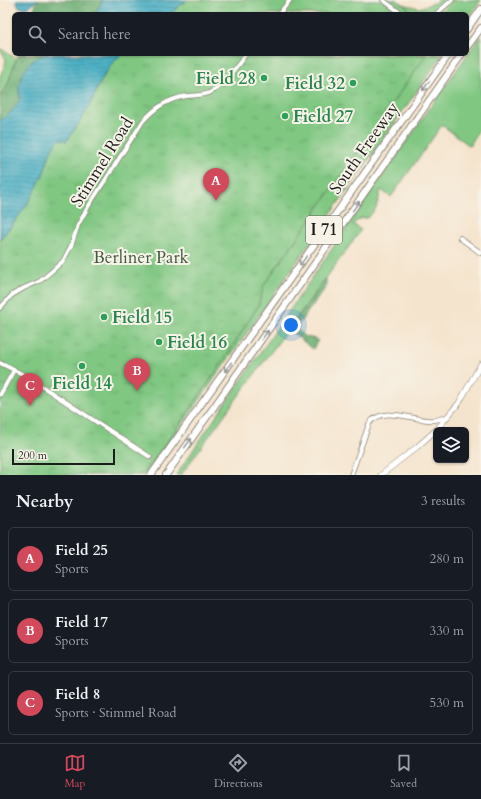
<!DOCTYPE html>
<meta charset="utf-8">
<style>
:root{--surface:#171b24;--page:#20242c;--text:#f1f3f6;--muted:#9ea1a6;--line:#363941;--accent:#d1495b}
body{margin:0;font-family:Cardo,serif;background:var(--page);color:var(--text)}
.controls{position:absolute;right:12px;bottom:12px;display:grid;overflow:hidden;border-radius:6px;box-shadow:0 1px 3px #0004}
.controls button{width:36px;height:36px;display:grid;place-items:center;padding:0;border:0;border-bottom:1px solid var(--line);background:var(--surface);color:var(--text);font:20px sans-serif}
.scale{position:absolute;left:12px;bottom:10px;width:103px;box-sizing:border-box;padding-left:4px;border:2px solid #1c1c1c;border-top:0;font-size:11px;line-height:14px;white-space:nowrap;color:#1c1c1c;-webkit-text-stroke:3px #f7f3e8;paint-order:stroke}
.you{position:absolute;left:291px;top:325px;width:14px;height:14px;margin:-10px;border:3px solid #fff;border-radius:50%;background:#1a73e8;box-shadow:0 0 0 6px #1a73e833}
.badge{display:grid;place-items:center;width:26px;height:26px;border-radius:50%;background:var(--accent);color:#fff;font-size:13px;font-weight:700}
.pin{position:absolute;translate:-50% -33px;filter:drop-shadow(0 1px 2px #0008)}
.pin::after{content:'';position:absolute;top:21px;width:14px;height:12px;background:inherit;clip-path:polygon(0 0,100% 0,50% 100%)}
.list{margin:0;padding:0;list-style:none}
h2{display:flex;justify-content:space-between;align-items:center;height:52px;margin:0;padding:0 16px;font-size:17px}
h2 small{font-size:13px;font-weight:400;color:var(--muted)}
.list li{display:grid;grid-template-columns:26px 1fr auto;gap:12px;align-items:center;box-sizing:border-box;height:64px;margin:0 8px 8px;padding:0 8px;border:1px solid var(--line);border-radius:6px}
.list b{display:block;font-size:15px;white-space:nowrap}
.list p{margin:0;font-size:13px;white-space:nowrap;color:var(--muted)}
.list em{font-size:13px;font-style:normal;color:var(--muted)}
.icon{flex:none;width:22px;height:22px;fill:none;stroke:currentColor;stroke-width:2;stroke-linecap:round;stroke-linejoin:round}
.map{position:relative;flex:none;width:481px;height:475px;overflow:hidden}
.search{position:absolute;background:var(--surface);box-shadow:0 1px 3px #0004;left:12px;right:12px;top:12px;height:44px;display:flex;align-items:center;gap:10px;box-sizing:border-box;padding:0 14px;border-radius:6px;color:var(--muted);font-size:15px}
.sheet{height:268px;background:var(--surface)}
nav{display:flex;justify-content:space-around;align-items:center;box-sizing:border-box;height:56px;border-top:1px solid var(--line);background:var(--surface);font-size:11px;color:var(--muted)}
nav a{display:grid;justify-items:center;gap:2px}
nav .on{color:var(--accent)}
.map>svg:first-child{display:block}
.grass{fill:#80c782;stroke:#4e724f}
.forest{fill:url(#forest-crowns);stroke:#426446}
.park{fill:url(#park-tufts);stroke:#4e724f}
.water{fill:url(#water-rules);stroke:#306470}
.lines{fill:none;stroke-linecap:round;stroke-linejoin:round}
.minor-casing{stroke:#888074;stroke-width:5.5}
.major-casing{stroke:#888074;stroke-width:6}
.highway-casing{stroke:#888074;stroke-width:8}
.minor{stroke:#fff;stroke-width:4}
.major{stroke:#fff;stroke-width:5}
.highway{stroke:#fff;stroke-width:6}
.oneway{stroke:#999}
.leisure-dot{fill:#2e9e5b;stroke:#f7f3e8;stroke-width:1.5}
.labels{text-anchor:middle;dominant-baseline:central;stroke-width:4;stroke-linejoin:round;paint-order:stroke}
.shield{fill:#f7f3e8;stroke:#5e5c59;stroke-width:1}
.shield-label{font-size:16px;font-weight:bold;fill:#1c1c1c}
.leisure-label{font-size:17px;font-weight:bold;fill:#27864d;stroke:#f7f3e8;text-anchor:start}
.street-label{font-size:17px;fill:#1c1c1c;stroke:#f7f3e8}
.park-label{font-size:17px;fill:#3f5840;stroke:#f7f3e8}
</style>
<div class="map">
<svg width="481" height="475" viewBox="0 0 481 475">
<defs>
<pattern id="forest-crowns" width="20" height="18" patternUnits="userSpaceOnUse"><rect width="20" height="18" fill="#68ac70"/><path d="M2 6a3 3 0 1 1 6 0M12 15a3 3 0 1 1 6 0" fill="none" stroke="#558b5b"/></pattern>
<pattern id="park-tufts" width="24" height="20" patternUnits="userSpaceOnUse"><rect width="24" height="20" fill="#80c782"/><path d="M3 7l-1-3M5 7V3M7 7l1-3M15 17l-1-3M17 17v-4M19 17l1-3" fill="none" stroke="#6eaa70"/></pattern>
<pattern id="water-rules" width="6" height="5" patternUnits="userSpaceOnUse"><rect width="6" height="5" fill="#44adc3"/><path d="M0 2.5h6" fill="none" stroke="#388c9e"/></pattern>
</defs>
<rect width="100%" height="100%" fill="#f7f3e8"/>
<filter id="ink" filterUnits="userSpaceOnUse"><feTurbulence type="fractalNoise" baseFrequency=".025" numOctaves="2"/><feDisplacementMap in="SourceGraphic" scale="8" xChannelSelector="R" yChannelSelector="G"/><feConvolveMatrix kernelMatrix="1 2 1 2 8 2 1 2 1" color-interpolation-filters="sRGB"/></filter>
<filter id="wash" filterUnits="userSpaceOnUse"><feTurbulence type="fractalNoise" baseFrequency=".012" numOctaves="4" result="noise"/><feDisplacementMap in="SourceGraphic" scale="16" xChannelSelector="R" yChannelSelector="G"/><feGaussianBlur stdDeviation="0.9" result="paint"/><feColorMatrix in="noise" values="0 0 0 0 0 0 0 0 0 0 0 0 0 0 0 0 0 1.4 0 .05"/><feComposite in="paint" operator="in"/></filter>
<g filter="url(#wash)">
<rect width="100%" height="100%" fill="#f5e4cd"/>
<g class="grass">
<polygon points="385,0 397,0 403,4 419,8 434,3 437,0 450,0 436,12 432,14 406,14"/>
<polygon points="453,0 481,0 467,20 467,14 438,14"/>
<path d="M481,35V125L470,146L442,125L391,197L381,190L376,208L368,218H361L353,224L361,230C302,312 240,392 181,475H176L358,211Z"/>
<path d="M0,48L16,59L7,86L0,97C0,90 0,83 0,77C3,66 11,61 0,51Z"/>
<polygon points="427,54 443,54 154,465 146,475 140,475 156,457 181,422 224,360 258,306 264,285"/>
</g>
<g class="forest">
<polygon points="38,0 103,0 95,14 32,14"/>
<path d="M20,54H48C31,57 20,74 19,91C19,95 20,100 18,103C14,110 6,116 0,121V97L7,86L16,59Z"/>
<polygon points="326,278 326,287 298,325 298,330 304,336 318,340 313,349 289,330"/>
</g>
<g class="park">
<polygon points="187,0 397,0 415,14 170,14"/>
<path d="M122,54H427L264,285L258,306L224,360L181,422L156,457L140,475H0V239L13,225L44,172L53,145L60,139L67,141C73,131 80,122 86,112C98,91 102,71 122,54Z"/>
</g>
<g class="water">
<polygon points="16,0 38,0 27,8 19,7"/>
<polygon points="103,0 187,0 170,14 95,14"/>
<path d="M48,54H122C102,71 98,91 86,112C80,122 73,131 67,141L60,139C49,148 49,159 44,172C34,197 18,219 0,239V121C6,116 14,110 18,103C21,99 19,92 19,88C20,72 32,56 48,54Z"/>
</g>
</g>
<g filter="url(#ink)">
<g class="lines">
<defs>
<g id="minor">
<polyline points="383,0 402,14"/>
<polyline points="279,14 290,0"/>
<polyline points="436,14 452,0"/>
<polyline points="460,238 481,253"/>
<path d="M0,308L12,295L24,288L40,281L52,271L63,261L71,246L78,225L88,207L143,121C156,107 168,99 187,96C195,95 204,96 211,92C223,86 238,65 246,54"/>
<polyline points="0,363 26,376 150,457"/>
<polyline points="0,395 14,370"/>
<path d="M351,475L369,424C381,406 410,419 428,420C435,421 441,419 447,417"/>
</g>
<g id="major">
<polyline points="436,430 459,403 481,364"/>
<polyline points="381,475 417,447 436,430"/>
</g>
<g id="highway">
<polyline points="467,29 481,9"/>
<polyline points="467,47 481,28"/>
<polyline points="151,475 449,54"/>
<polyline points="166,475 462,54"/>
</g>
</defs>
<use href="#minor" class="minor-casing"/>
<use href="#major" class="major-casing"/>
<use href="#highway" class="highway-casing"/>
<use href="#minor" class="minor"/>
<use href="#major" class="major"/>
<use href="#highway" class="highway"/>
</g>
<defs><path id="oneway-shaft" d="M-6 0H5M1.5-3L5.5 0L1.5 3" fill="none" stroke-width="1.6" stroke-linecap="round" stroke-linejoin="round"/></defs>
<g class="oneway">
<use href="#oneway-shaft" transform="translate(426 86) rotate(126)"/>
<use href="#oneway-shaft" transform="translate(356 206) rotate(-55)"/>
<use href="#oneway-shaft" transform="translate(303 261) rotate(125)"/>
<use href="#oneway-shaft" transform="translate(265 335) rotate(-55)"/>
<use href="#oneway-shaft" transform="translate(228 367) rotate(125)"/>
<use href="#oneway-shaft" transform="translate(188 443) rotate(-55)"/>
</g>
</g>
<g class="leisure-dot">
<circle cx="264" cy="78" r="4"/>
<circle cx="353" cy="83" r="4"/>
<circle cx="285" cy="116" r="4"/>
<circle cx="104" cy="317" r="4"/>
<circle cx="159" cy="342" r="4"/>
<circle cx="82" cy="366" r="4"/>
</g>
<g class="labels">
<rect class="shield" x="306" y="216" width="36" height="28" rx="3"/>
<g class="shield-label">
<text x="324" y="230">I 71</text>
</g>
<g class="leisure-label">
<text x="256" y="78" text-anchor="end">Field 28</text>
<text x="345" y="83" text-anchor="end">Field 32</text>
<text x="293" y="116">Field 27</text>
<text x="112" y="317">Field 15</text>
<text x="167" y="342">Field 16</text>
<text x="82" y="383" text-anchor="middle">Field 14</text>
</g>
<g class="street-label">
<text transform="translate(364 148) rotate(-55)">South Freeway</text>
<text transform="translate(102 162) rotate(-58)">Stimmel Road</text>
</g>
<g class="park-label">
<text x="141" y="257">Berliner Park</text>
</g>
</g>
</svg>
<div class="controls">
<button><svg class="icon" aria-label="layers" viewBox="0 0 24 24"><path d="M12 4l9 5-9 5-9-5zM3 14l9 5 9-5"/></svg></button>
</div>
<div class="scale">200 m</div>
<div class="you"></div>
<div class="pin badge" style="left:216px;top:201px">A</div>
<div class="pin badge" style="left:137px;top:391px">B</div>
<div class="pin badge" style="left:30px;top:406px">C</div>
<div class="search"><svg class="icon" aria-label="search" viewBox="0 0 24 24"><circle cx="10" cy="10" r="6"/><path d="M15 15l6 6"/></svg>Search here</div>
</div>
<section class="sheet">
<h2>Nearby<small>3 results</small></h2>
<ul class="list">
<li><span class="badge">A</span><div><b>Field 25</b><p>Sports</p></div><em>280 m</em></li>
<li><span class="badge">B</span><div><b>Field 17</b><p>Sports</p></div><em>330 m</em></li>
<li><span class="badge">C</span><div><b>Field 8</b><p>Sports · Stimmel Road</p></div><em>530 m</em></li>
</ul>
</section>
<nav>
<a class="on"><svg class="icon" aria-label="map" viewBox="0 0 24 24"><path d="M3 6l6-2 6 2 6-2v14l-6 2-6-2-6 2zM9 4v14M15 6v14"/></svg>Map</a>
<a><svg class="icon" aria-label="directions" viewBox="0 0 24 24"><path d="M12 3l9 9-9 9-9-9zM9 14v-3h6M13 9l2 2-2 2"/></svg>Directions</a>
<a><svg class="icon" aria-label="saved" viewBox="0 0 24 24"><path d="M7 4h10v16l-5-4-5 4z"/></svg>Saved</a>
</nav>
